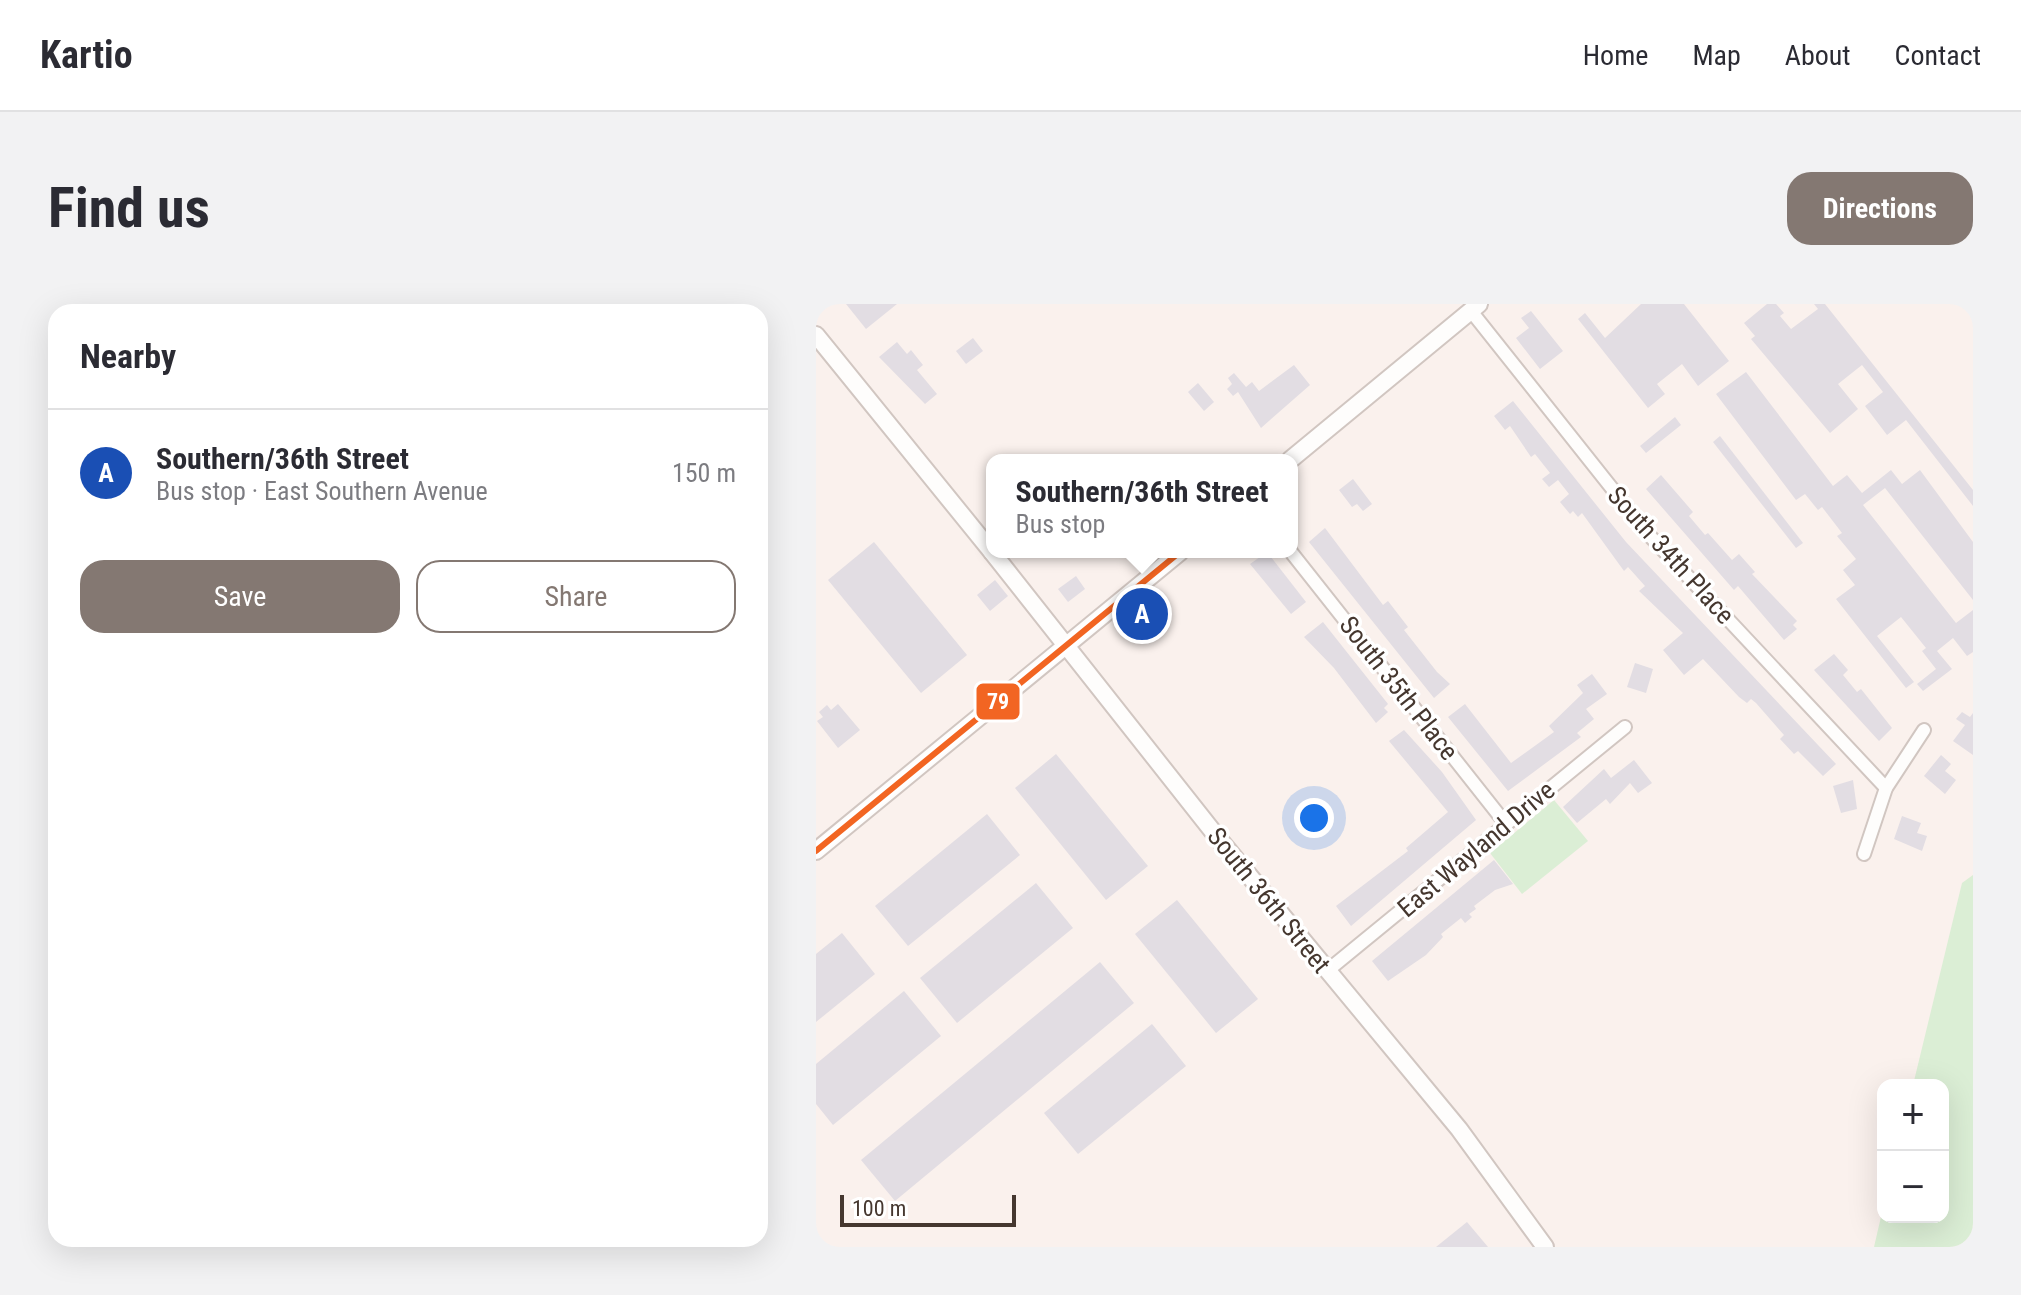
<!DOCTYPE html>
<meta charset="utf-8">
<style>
:root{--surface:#fff;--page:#f2f2f3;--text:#2b2b33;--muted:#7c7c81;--line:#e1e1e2;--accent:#847872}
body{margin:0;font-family:"Roboto Condensed",sans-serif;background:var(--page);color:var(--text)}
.controls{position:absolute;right:24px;bottom:24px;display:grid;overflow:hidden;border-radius:16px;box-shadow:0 8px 32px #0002}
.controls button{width:72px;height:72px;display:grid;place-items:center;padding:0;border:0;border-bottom:2px solid var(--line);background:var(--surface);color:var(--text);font:40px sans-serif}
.scale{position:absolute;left:24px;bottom:20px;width:176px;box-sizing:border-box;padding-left:8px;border:4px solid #45372f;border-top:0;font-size:22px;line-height:28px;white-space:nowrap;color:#45372f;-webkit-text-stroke:6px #fff;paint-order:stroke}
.you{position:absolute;left:498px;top:514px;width:28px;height:28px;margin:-20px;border:6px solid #fff;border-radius:50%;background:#1a73e8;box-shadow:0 0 0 12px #1a73e833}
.badge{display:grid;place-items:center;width:52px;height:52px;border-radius:50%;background:var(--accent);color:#fff;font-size:26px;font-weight:700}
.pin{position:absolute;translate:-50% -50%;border:4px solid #fff;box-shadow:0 2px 8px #0006}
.popup{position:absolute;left:170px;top:150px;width:312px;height:104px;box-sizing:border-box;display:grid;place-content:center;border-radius:16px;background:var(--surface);filter:drop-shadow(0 2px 6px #0005);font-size:26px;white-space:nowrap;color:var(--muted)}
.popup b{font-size:30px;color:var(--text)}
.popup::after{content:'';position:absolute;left:50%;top:100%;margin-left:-16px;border:16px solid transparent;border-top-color:var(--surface)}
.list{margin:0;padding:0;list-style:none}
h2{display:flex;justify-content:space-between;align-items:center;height:104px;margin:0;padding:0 32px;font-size:34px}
h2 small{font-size:26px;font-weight:400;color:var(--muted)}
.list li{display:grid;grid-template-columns:52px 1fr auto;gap:24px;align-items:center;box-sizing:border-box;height:128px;padding:0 32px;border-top:2px solid var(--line)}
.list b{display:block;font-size:30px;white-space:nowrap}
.list p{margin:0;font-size:26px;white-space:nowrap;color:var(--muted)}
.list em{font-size:26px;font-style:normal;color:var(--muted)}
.actions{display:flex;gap:16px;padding:24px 32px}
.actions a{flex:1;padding:18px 0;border:2px solid var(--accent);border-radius:24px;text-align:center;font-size:28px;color:var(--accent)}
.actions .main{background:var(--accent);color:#fff}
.map{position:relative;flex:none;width:1157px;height:943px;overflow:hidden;border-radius:24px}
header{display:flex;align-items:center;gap:48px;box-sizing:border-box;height:112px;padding:0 40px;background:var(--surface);border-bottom:2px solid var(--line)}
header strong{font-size:38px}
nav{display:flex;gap:44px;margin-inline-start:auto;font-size:28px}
.intro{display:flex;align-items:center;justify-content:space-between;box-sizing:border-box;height:192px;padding:0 48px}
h1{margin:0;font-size:56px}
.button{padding:20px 36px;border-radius:24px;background:var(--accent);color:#fff;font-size:28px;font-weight:700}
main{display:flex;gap:48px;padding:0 48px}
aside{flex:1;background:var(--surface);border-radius:24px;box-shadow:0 8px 32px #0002}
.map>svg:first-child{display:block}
.green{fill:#dbeed5}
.building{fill:#e2dde3}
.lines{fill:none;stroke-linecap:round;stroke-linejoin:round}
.street-casing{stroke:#d1c6c1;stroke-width:16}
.secondary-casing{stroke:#d1c6c1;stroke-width:20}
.street{stroke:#fefdfc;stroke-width:12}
.secondary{stroke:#fefdfc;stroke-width:16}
.bus-1-casing{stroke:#fff;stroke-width:12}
.bus-1{stroke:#f26522;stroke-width:6}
.labels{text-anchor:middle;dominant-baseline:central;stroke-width:7;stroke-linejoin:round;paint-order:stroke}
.street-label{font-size:26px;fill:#45372f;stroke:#fff}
.line-badge{stroke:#fff;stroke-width:3}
.badge-label{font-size:22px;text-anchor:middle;font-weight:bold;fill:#fff}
</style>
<header>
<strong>Kartio</strong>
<nav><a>Home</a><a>Map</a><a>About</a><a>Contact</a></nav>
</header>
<div class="intro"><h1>Find us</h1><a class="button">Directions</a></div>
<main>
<aside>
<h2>Nearby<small></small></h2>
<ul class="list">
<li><span class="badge" style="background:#1a4fb4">A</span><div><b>Southern/36th Street</b><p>Bus stop · East Southern Avenue</p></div><em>150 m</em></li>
</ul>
<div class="actions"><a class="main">Save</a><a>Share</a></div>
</aside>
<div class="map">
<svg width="1157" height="943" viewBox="0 0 1157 943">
<rect width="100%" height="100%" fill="#faf1ed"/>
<g class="green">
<polygon points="738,496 772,537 706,590 674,549"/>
<polygon points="1157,571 1157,943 1058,943 1067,904 1067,913 1127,913 1127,781 1097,781 1146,579"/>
</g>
<g class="building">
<polygon points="30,0 81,0 50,25"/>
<polygon points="825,0 868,0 913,57 882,82 866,60 841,80 849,90 832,104 762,15 769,9 789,34"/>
<polygon points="951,0 960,0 968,9 964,12 975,25 1002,5 998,0 1009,0 1157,186 1157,202 1090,116 1071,131 1049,102 1067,88 1046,61 1022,80 1042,105 1014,129 935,35 939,32 928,19"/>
<polygon points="715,7 747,47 724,65 700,34 713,24 705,14"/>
<polygon points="157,34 167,47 150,60 140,47"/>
<polygon points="81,38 91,50 95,46 107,61 101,66 121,90 109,100 63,53"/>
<polygon points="478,61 494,81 445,124 422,88 417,92 411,85 416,80 412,74 418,69 430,83 436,78 443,87"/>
<polygon points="930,68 1017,182 1031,171 1046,189 1075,166 1086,180 1104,166 1157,238 1157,296 1069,184 1047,201 1140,319 1157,306 1157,348 1151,352 1137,334 1121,347 1136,365 1107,387 1101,380 1120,365 1106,347 1110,344 1085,313 1061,332 1098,378 1090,384 1020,295 1039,281 1027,266 1040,255 1021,232 1026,229 1006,203 1002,206 989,190 980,196 900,90"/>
<polygon points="382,79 398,98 388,107 372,88"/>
<polygon points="697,97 810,238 1020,460 1007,472 982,447 978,450 964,435 968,431 940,399 935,395 931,399 923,393 887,355 868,371 847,346 867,329 823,287 829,282 812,263 808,267 766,209 762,213 757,207 754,210 744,198 753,190 742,176 733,183 726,175 734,169 719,150 715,153 694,122 689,126 678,112"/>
<polygon points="859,113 865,121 830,149 824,142"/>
<polygon points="904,132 987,239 980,244 897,138"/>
<polygon points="845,171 877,208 873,212 889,231 892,229 916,256 923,250 939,268 936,270 981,317 977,321 981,325 968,336 922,282 918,286 830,185"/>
<polygon points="537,175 556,200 547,207 541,200 536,203 523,186"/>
<polygon points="509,224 567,301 572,297 592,323 588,326 621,368 634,380 618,394 493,238"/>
<polygon points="58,238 151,351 105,389 12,276"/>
<polygon points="451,248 490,298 475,310 434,260"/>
<polygon points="260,272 269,285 252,298 242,285"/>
<polygon points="179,276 192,292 174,307 161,291"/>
<polygon points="507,318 572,400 568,404 572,408 560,419 518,364 488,333"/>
<polygon points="1018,350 1032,366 1027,371 1041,388 1045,385 1076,424 1063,437 998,366"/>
<polygon points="819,359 837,365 830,389 811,383"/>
<polygon points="776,370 791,390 770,405 778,415 761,429 765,433 692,487 632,413 649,400 695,459 738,428 733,422 767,389 761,381"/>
<polygon points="22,400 44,426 22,444 1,417 7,413 3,408 11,401 15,406"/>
<polygon points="1146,408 1154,413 1157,409 1157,451 1137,437 1149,421 1140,415"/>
<polygon points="588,426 626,468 660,516 535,622 520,602 592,547 590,544 632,508 573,437"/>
<polygon points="240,450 332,562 290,596 199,484"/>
<polygon points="1125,451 1135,460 1129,467 1140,476 1129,490 1108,472"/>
<polygon points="818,456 836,479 822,489 814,479 794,500 790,495 761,519 747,503 788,465 795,474"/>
<polygon points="1037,476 1041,505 1025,509 1017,482"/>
<polygon points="171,510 204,551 92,642 59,602"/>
<polygon points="1086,512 1105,519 1101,529 1111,532 1106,547 1078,535"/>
<polygon points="678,556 697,580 679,586 658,602 660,605 653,610 656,613 649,619 645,614 625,630 627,633 610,651 572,677 556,657"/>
<polygon points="220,579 257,624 141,719 104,674"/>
<polygon points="361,596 442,695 400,729 319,630"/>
<polygon points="26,629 59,670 0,718 0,650"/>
<polygon points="284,658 318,699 79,897 45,856"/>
<polygon points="88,687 125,732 17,821 0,800 0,760"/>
<polygon points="336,720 370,762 262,850 228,809"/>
<polygon points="651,918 672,943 620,943"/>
</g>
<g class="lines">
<defs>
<g id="street">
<polyline points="655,7 833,231 1070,484"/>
<polyline points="475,248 690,520"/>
<polyline points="1048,550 1070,484 1108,426"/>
<polyline points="511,667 809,423"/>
</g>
<g id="secondary">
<polyline points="0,31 176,248"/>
<polyline points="474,156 663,0"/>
<polyline points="176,248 402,534 643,825 729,943"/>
<polyline points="0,547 364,248"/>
</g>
</defs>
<use href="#street" class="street-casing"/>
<use href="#secondary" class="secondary-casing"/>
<use href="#street" class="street"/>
<use href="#secondary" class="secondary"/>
<defs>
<polyline id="bus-1" points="0,547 364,248"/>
</defs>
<use href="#bus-1" class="bus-1-casing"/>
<use href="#bus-1" class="bus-1"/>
</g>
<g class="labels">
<g class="street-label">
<text transform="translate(855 251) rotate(48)">South 34th Place</text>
<text transform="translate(583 384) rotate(52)">South 35th Place</text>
<text transform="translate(660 545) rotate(-40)">East Wayland Drive</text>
<text transform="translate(453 596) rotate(51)">South 36th Street</text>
</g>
</g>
<rect class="line-badge" x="159" y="378" width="46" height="39" rx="8" fill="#f26522"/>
<g class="badge-label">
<text x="182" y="405">79</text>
</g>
</svg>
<div class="controls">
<button>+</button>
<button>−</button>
</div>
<div class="scale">100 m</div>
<div class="you"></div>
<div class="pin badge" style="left:326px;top:310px;background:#1a4fb4">A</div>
<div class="popup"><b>Southern/36th Street</b>Bus stop</div>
</div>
</main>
